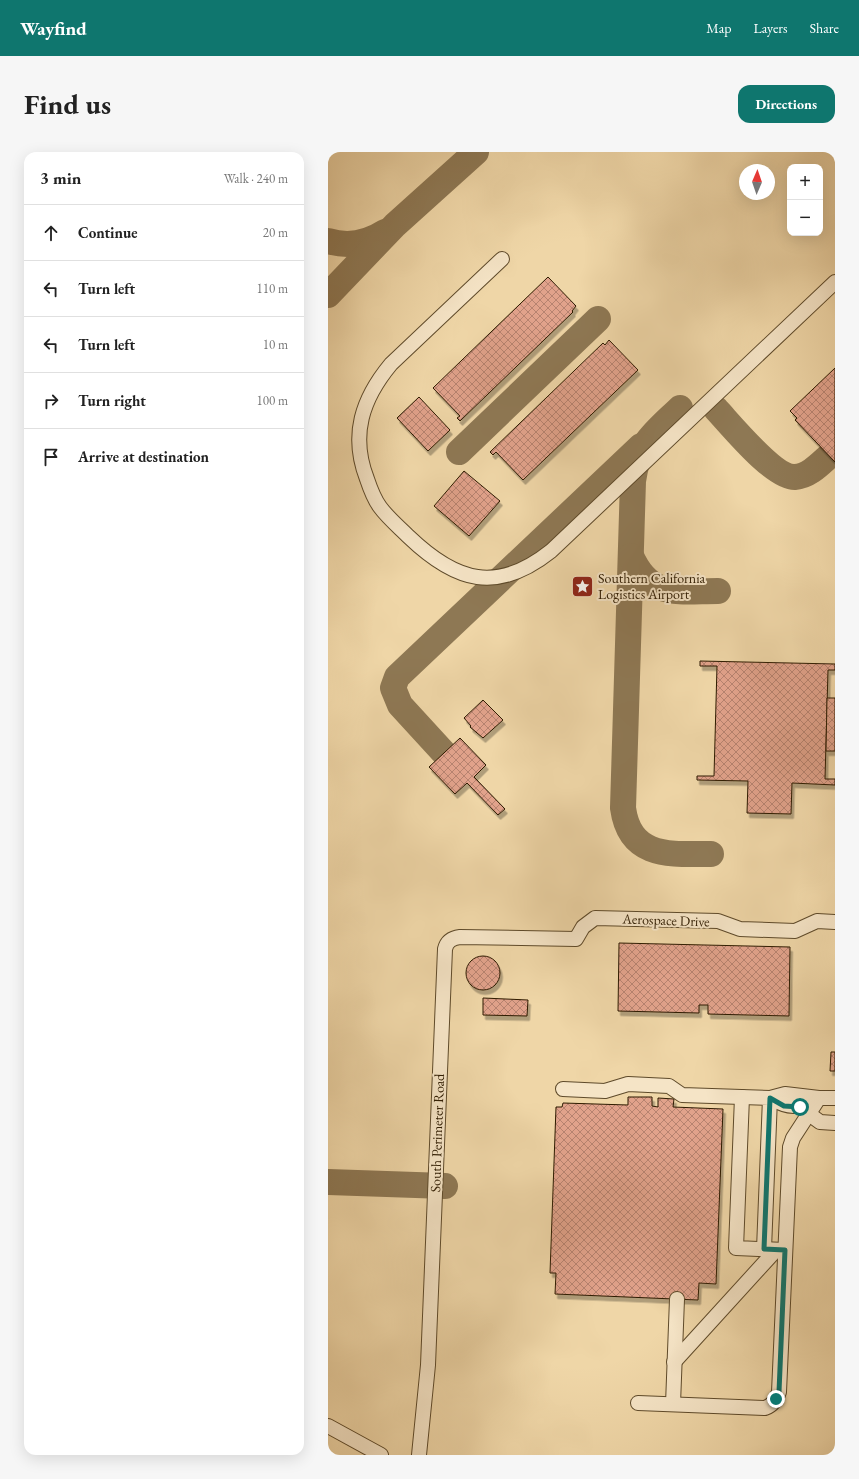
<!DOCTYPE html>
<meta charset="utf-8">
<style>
:root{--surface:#fff;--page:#f6f6f6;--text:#222;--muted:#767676;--line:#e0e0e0;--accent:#0f766e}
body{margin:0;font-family:"EB Garamond",serif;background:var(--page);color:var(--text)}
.controls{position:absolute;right:12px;top:12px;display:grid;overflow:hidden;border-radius:8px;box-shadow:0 4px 16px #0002}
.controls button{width:36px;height:36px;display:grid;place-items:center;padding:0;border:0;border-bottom:1px solid var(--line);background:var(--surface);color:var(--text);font:20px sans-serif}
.compass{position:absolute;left:411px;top:12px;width:36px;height:36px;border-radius:50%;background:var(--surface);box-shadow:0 4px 16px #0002;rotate:2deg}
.stop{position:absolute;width:12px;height:12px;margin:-9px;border:3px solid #0f766e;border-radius:50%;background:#fff}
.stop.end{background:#0f766e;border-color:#fff;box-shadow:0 1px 4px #0008}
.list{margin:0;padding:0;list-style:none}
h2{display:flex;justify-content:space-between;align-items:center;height:52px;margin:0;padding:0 16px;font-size:17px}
h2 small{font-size:13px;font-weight:400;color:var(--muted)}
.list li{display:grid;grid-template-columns:26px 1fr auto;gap:12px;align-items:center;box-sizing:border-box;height:56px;padding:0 16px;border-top:1px solid var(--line)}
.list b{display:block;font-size:15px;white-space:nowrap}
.list em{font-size:13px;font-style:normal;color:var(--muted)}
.icon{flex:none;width:22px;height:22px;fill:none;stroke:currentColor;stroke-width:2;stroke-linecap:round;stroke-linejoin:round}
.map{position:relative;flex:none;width:507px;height:1303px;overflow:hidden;border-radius:12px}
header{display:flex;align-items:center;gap:24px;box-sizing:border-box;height:56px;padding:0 20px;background:var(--accent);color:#fff}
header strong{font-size:19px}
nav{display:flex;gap:22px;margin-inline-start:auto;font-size:14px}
.intro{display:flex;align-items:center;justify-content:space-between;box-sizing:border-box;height:96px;padding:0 24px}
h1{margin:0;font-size:28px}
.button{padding:10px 18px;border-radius:12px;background:var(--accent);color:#fff;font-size:14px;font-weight:700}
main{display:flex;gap:24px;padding:0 24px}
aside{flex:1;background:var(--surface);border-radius:12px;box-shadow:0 4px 16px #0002}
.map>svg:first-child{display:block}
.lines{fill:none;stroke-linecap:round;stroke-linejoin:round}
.taxiway{stroke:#8e7854;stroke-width:26}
.building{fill:url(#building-cross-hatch);stroke:#2e1b01;filter:url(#shadow)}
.minor-casing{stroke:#5e4a2a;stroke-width:16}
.minor{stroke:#f5e4c6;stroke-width:14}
.route{stroke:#0f766e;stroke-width:5}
.labels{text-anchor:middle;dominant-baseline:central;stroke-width:4;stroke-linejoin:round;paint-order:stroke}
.poi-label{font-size:14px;fill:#2e1b01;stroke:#f5e4c6;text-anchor:start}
.street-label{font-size:14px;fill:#2e1b01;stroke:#f5e4c6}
</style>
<header>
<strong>Wayfind</strong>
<nav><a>Map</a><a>Layers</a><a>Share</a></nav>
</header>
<div class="intro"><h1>Find us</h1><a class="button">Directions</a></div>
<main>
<aside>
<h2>3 min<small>Walk · 240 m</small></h2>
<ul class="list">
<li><svg class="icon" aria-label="ahead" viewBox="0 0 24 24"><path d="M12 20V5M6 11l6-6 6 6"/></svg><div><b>Continue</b></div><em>20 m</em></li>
<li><svg class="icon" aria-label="left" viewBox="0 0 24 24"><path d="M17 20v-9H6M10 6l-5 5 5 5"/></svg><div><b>Turn left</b></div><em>110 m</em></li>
<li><svg class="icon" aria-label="left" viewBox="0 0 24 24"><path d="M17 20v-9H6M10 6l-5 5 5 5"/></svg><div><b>Turn left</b></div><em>10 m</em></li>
<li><svg class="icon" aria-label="right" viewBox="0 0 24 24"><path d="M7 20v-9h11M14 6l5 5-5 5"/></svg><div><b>Turn right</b></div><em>100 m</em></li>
<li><svg class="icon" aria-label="arrive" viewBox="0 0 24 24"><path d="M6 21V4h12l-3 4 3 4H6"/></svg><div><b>Arrive at destination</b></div></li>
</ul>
</aside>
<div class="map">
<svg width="507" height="1303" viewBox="0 0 507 1303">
<defs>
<pattern id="building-cross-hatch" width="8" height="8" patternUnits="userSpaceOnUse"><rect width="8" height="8" fill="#e1a28b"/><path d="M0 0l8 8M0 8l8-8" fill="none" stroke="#b7836f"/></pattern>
<filter id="shadow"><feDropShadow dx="2.5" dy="4.5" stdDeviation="0" flood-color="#0004"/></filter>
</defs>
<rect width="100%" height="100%" fill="#efd6a7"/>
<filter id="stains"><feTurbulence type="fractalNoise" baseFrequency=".005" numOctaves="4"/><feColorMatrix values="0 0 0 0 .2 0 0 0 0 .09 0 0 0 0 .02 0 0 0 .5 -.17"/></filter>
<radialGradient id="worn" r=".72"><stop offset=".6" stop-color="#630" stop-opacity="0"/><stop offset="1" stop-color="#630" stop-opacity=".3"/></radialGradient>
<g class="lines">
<g class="taxiway">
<path d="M0,89C20,95 40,91 57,80"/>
<polyline points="0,143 67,73 148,0"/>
<path d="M352,256C326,281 310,291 305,329L295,656C302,707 343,702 383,702"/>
<path d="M388,257C403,273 446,326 467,325C481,324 492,312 501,304"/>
<polyline points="131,300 270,167"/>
<path d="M303,404C322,447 350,439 390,439"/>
<polyline points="116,601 72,553 65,536 69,525 313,294"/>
<polyline points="0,1030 117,1034"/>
</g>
</g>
<g class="building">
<polygon points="220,125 248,154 244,159 245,160 132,269 129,266 132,264 105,236"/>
<polygon points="281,188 310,218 195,328 168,300 165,303 162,300 275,191 277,193"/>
<polygon points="507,216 507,310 467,268 469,266 462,259"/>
<polygon points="91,245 122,278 100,299 69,266"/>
<polygon points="136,319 172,349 141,384 106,354"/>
<polygon points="372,509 507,512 507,518 500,518 497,627 507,627 507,633 464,631 463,662 419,661 420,629 369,628 369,624 386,624 389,514 372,514"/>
<polygon points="499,546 507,546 507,599 498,599"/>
<polygon points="155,548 175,568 155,586 142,575 143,574 136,566"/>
<polygon points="132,586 158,613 146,625 177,657 170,663 139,631 127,642 101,615"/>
<polygon points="291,791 462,795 461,864 380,862 380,853 371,853 371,861 290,859"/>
<circle cx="155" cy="821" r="17"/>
<polygon points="155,846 200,848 199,864 155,863"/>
<polygon points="503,900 507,900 507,919 502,919"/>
<polygon points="300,945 324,945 324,954 330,955 330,946 346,947 345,955 395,957 388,1132 371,1131 370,1148 227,1142 228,1121 222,1121 228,955 234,955 235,951 300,953"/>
</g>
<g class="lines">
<defs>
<g id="minor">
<path d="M174,107L63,212C34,247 22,283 39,327C42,336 46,347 52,355C60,366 71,375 81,385C128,430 169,442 223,399L507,130"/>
<polyline points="235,937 277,939 300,932 341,934 354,943 442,946 436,1097"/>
<path d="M457,942L491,946C470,955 463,958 442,946Z"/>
<polyline points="414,945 408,1096 457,1098"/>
<polyline points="481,962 492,970 507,971"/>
<polyline points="346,1210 448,1098"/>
<path d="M310,1251L437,1256C445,1253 448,1248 451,1240L462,995L465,986L491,946H507"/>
<polyline points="345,1252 349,1147"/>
<polyline points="0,1274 53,1303"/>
<path d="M91,1303L100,1213L117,797C119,789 124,786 132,785L248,787L255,775L267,766L390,769L412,777L467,779L489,769L507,770"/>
</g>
</defs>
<use href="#minor" class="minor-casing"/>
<use href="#minor" class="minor"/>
</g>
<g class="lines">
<polyline class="route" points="448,1247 451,1240 457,1098 436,1097 442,946 456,954 472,955"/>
</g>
<defs>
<symbol id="sight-square" viewBox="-11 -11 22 22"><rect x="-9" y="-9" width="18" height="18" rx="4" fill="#8f2418" stroke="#f5e4c6"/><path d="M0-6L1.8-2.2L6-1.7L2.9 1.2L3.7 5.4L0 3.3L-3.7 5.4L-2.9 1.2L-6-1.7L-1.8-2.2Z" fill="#fff"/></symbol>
</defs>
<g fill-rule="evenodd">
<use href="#sight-square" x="242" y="422" width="25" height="25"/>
</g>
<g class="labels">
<g class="poi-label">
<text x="270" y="426">Southern California<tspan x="270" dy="16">Logistics Airport</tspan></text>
</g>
<g class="street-label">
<text transform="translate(338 768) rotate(2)">Aerospace Drive</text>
<text transform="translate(109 981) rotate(-88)">South Perimeter Road</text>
</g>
</g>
<rect width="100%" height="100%" filter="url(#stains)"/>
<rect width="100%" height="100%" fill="url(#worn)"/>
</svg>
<div class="controls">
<button>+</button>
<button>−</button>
</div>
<svg class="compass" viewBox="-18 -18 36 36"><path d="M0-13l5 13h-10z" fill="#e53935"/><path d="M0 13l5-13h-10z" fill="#767676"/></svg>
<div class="stop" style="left:472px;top:955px"></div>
<div class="stop end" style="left:448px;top:1247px"></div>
</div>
</main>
